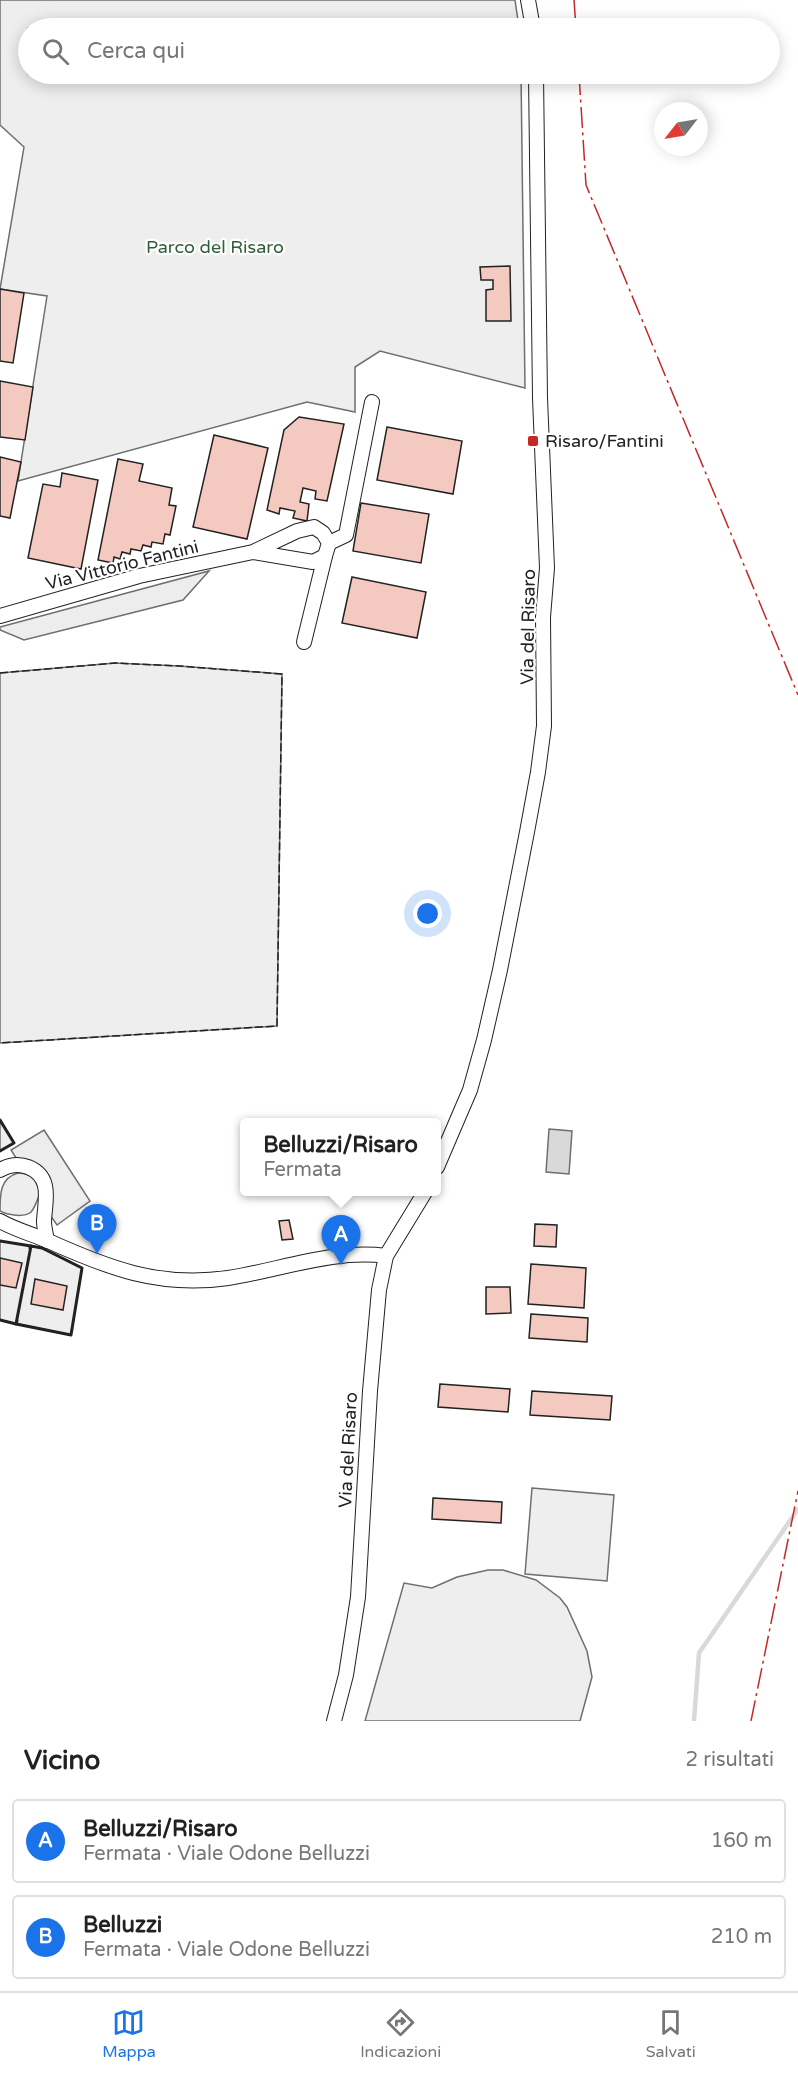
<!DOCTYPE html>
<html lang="it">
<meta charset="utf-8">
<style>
:root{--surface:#fff;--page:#f2f2f2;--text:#222;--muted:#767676;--line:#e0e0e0;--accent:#1a73e8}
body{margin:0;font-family:"Varela Round",sans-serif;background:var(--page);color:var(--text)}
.compass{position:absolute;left:654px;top:102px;width:54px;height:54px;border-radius:50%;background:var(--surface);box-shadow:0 3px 15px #0003;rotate:239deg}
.you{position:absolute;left:428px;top:914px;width:21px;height:21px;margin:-15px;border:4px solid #fff;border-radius:50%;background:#1a73e8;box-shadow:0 0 0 9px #1a73e833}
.badge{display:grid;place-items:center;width:39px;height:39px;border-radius:50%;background:var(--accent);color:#fff;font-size:20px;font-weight:700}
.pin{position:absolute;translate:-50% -50px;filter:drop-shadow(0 2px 3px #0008)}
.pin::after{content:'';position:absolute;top:32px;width:21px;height:18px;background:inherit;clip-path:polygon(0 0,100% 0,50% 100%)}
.popup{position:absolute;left:240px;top:1118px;width:201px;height:78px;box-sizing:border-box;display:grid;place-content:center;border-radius:6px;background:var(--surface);filter:drop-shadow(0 2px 4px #0005);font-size:20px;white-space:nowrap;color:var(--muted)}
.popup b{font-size:22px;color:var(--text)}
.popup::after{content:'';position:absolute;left:50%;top:100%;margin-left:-12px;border:12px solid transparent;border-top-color:var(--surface)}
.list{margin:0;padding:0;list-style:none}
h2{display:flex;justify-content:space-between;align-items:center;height:78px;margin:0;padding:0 24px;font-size:26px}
h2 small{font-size:20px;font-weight:400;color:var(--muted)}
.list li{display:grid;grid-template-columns:39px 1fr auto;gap:18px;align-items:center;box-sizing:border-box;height:84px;margin:0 12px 12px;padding:0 12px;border:2px solid var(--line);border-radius:6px}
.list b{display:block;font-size:22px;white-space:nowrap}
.list p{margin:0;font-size:20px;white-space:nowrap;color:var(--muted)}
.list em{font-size:20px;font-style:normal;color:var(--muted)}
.icon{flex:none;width:33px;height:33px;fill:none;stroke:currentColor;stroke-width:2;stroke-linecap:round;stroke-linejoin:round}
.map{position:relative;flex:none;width:798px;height:1721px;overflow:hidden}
.search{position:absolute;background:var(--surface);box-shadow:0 3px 15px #0003;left:18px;right:18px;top:18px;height:66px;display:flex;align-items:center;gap:15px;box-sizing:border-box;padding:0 21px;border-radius:33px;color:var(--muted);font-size:22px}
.sheet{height:270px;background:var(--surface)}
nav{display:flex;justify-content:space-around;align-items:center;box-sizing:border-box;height:84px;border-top:2px solid var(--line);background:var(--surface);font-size:16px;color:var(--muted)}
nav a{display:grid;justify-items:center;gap:3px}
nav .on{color:var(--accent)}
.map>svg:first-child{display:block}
.green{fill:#eee;stroke:#6f6f6f;stroke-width:1.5}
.parking{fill:#ededed;stroke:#6f6f6f;stroke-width:1.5}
.water{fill:#d9d9d9;stroke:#6f6f6f;stroke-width:1.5}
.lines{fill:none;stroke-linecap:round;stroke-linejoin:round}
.stream{stroke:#d9d9d9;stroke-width:4.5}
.building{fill:#f3c9c0;stroke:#222;stroke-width:1.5}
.minor-casing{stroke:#222;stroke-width:16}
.minor{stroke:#fff;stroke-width:14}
.fence{stroke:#222;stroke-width:1.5;stroke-dasharray:8 3;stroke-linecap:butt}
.wall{stroke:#222;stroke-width:3}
.power{stroke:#c62828;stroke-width:1.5;stroke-dasharray:21 4.5 3 4.5;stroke-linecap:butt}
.poi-dot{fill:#c62828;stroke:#fff;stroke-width:2}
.labels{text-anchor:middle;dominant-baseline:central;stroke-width:4.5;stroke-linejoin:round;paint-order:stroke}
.park-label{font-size:18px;fill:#2f5e38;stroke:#fff}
.poi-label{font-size:18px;fill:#222;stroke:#fff;text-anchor:start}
.street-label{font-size:18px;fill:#222;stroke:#fff}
</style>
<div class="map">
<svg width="798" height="1721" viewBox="0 0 798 1721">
<rect width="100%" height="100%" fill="#fff"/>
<g class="green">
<polygon points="0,0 515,0 519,28 28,28 28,74 521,74 525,388 380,351 355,367 355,412 307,402 18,481 47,296 0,289 24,147 0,125"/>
<polygon points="115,663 179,666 282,674 277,1026 0,1043 0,673"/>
<polygon points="0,1120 14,1143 0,1151"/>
<path d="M18,1173L35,1175L40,1193C38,1198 35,1208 31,1212C24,1218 7,1215 0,1211C0,1194 0,1178 18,1173Z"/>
<polygon points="0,1241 42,1248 82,1268 71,1335 0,1320"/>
<polygon points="532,1488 614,1495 607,1581 525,1574"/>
<polygon points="488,1570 503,1570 536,1580 560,1598 567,1607 587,1651 592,1677 580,1721 365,1721 404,1583 432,1588 457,1577"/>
</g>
<g class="parking">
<polygon points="209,571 183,600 24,640 0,630 0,627"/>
<polygon points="44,1130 90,1201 57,1225 48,1212 52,1198 18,1161 11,1150"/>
</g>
<polygon class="water" points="549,1129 572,1131 569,1174 546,1172"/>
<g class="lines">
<polyline class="stream" points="694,1721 699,1653 798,1509"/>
</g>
<g class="building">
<polygon points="510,266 511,321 486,321 486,290 493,289 493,280 481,280 480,267"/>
<polygon points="0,289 24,293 13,363 0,361"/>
<polygon points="0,381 33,387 25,440 0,437"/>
<polygon points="299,417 344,424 327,501 315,499 316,491 303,488 300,502 309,504 307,521 293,518 295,511 280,508 279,514 267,510 284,430"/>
<polygon points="387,427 462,441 453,494 377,480"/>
<polygon points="214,435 268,448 247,539 193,527"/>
<polygon points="0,457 21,462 10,518 0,516"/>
<polygon points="118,459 143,464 139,481 172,488 169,505 176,506 170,535 165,534 163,544 152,542 151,547 143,545 141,551 131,549 130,554 122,552 120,559 114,557 113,563 98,560"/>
<polygon points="62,473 98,480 81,569 28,558 43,484 60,487"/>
<polygon points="361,503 429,514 421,563 353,551"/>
<polygon points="352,577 426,592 417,638 342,623"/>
<polygon points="289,1220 293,1239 282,1240 279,1221"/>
<polygon points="535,1224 557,1225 556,1247 534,1246"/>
<polygon points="0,1258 22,1263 16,1288 0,1285"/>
<polygon points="531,1264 586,1268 584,1308 528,1304"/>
<polygon points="35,1279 67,1286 63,1310 31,1304"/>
<polygon points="486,1287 510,1287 511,1313 486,1314"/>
<polygon points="531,1314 588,1318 587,1342 529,1338"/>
<polygon points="440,1384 510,1389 508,1412 438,1407"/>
<polygon points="532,1391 612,1396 610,1420 530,1415"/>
<polygon points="433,1498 502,1502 501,1523 432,1519"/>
</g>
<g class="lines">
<defs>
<g id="minor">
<polyline points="528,0 533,28"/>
<polyline points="329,543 346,535 372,402"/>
<polyline points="0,616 139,576 253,552 297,531 314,527 323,533 329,543 325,556 313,562 253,552"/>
<polyline points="304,642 325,556"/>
<polyline points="437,1167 470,1090 484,1040 500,970 527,832 538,772 544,726 543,617 547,568 540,398 536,74"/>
<path d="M0,1170C9,1165 18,1163 28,1167C53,1177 45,1201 44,1221C44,1228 46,1234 47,1241"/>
<path d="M0,1221C14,1229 31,1234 46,1240C108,1268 159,1288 228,1278C280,1270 334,1249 386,1256"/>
<polyline points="334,1721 346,1675 358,1597 370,1391 379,1290 386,1256 425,1192"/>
</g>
</defs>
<use href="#minor" class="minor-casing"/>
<use href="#minor" class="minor"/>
<polyline class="fence" points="0,673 115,663 179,666 282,674 277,1026 0,1043"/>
<g class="wall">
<polyline points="0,1120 14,1143 0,1151"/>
<polyline points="0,1241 31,1246 30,1248"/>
<polygon points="31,1246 42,1248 82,1268 71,1335 16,1324"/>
<polyline points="0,1320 16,1324 17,1321"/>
</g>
<g class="power">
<polyline points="574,0 576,28"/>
<polyline points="579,74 586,185 798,695"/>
<polyline points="751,1721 798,1491"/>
</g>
</g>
<rect class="poi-dot" x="527" y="435" width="12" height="12" rx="3"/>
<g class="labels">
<g class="park-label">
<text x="215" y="247">Parco del Risaro</text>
</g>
<g class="poi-label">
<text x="545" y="441">Risaro/Fantini</text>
</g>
<g class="street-label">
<text transform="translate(122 565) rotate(-14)">Via Vittorio Fantini</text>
<text transform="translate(528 627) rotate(-89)">Via del Risaro</text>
<text transform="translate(348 1450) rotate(-87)">Via del Risaro</text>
</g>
</g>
</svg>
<svg class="compass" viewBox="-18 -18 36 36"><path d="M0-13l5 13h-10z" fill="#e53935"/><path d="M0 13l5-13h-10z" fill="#767676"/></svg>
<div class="you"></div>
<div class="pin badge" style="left:341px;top:1265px">A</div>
<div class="popup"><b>Belluzzi/Risaro</b>Fermata</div>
<div class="pin badge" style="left:97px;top:1254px">B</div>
<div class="search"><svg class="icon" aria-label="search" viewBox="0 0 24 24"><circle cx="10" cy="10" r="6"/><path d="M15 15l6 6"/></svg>Cerca qui</div>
</div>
<section class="sheet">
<h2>Vicino<small>2 risultati</small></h2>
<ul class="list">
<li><span class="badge">A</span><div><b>Belluzzi/Risaro</b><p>Fermata · Viale Odone Belluzzi</p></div><em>160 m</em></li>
<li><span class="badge">B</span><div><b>Belluzzi</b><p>Fermata · Viale Odone Belluzzi</p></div><em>210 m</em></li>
</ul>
</section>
<nav>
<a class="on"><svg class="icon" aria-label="map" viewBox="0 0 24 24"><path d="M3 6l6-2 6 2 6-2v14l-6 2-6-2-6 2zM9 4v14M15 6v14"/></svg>Mappa</a>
<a><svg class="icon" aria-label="directions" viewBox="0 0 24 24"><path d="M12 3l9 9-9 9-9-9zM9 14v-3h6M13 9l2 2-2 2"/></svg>Indicazioni</a>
<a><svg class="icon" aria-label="saved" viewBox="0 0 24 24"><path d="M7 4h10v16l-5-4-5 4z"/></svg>Salvati</a>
</nav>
